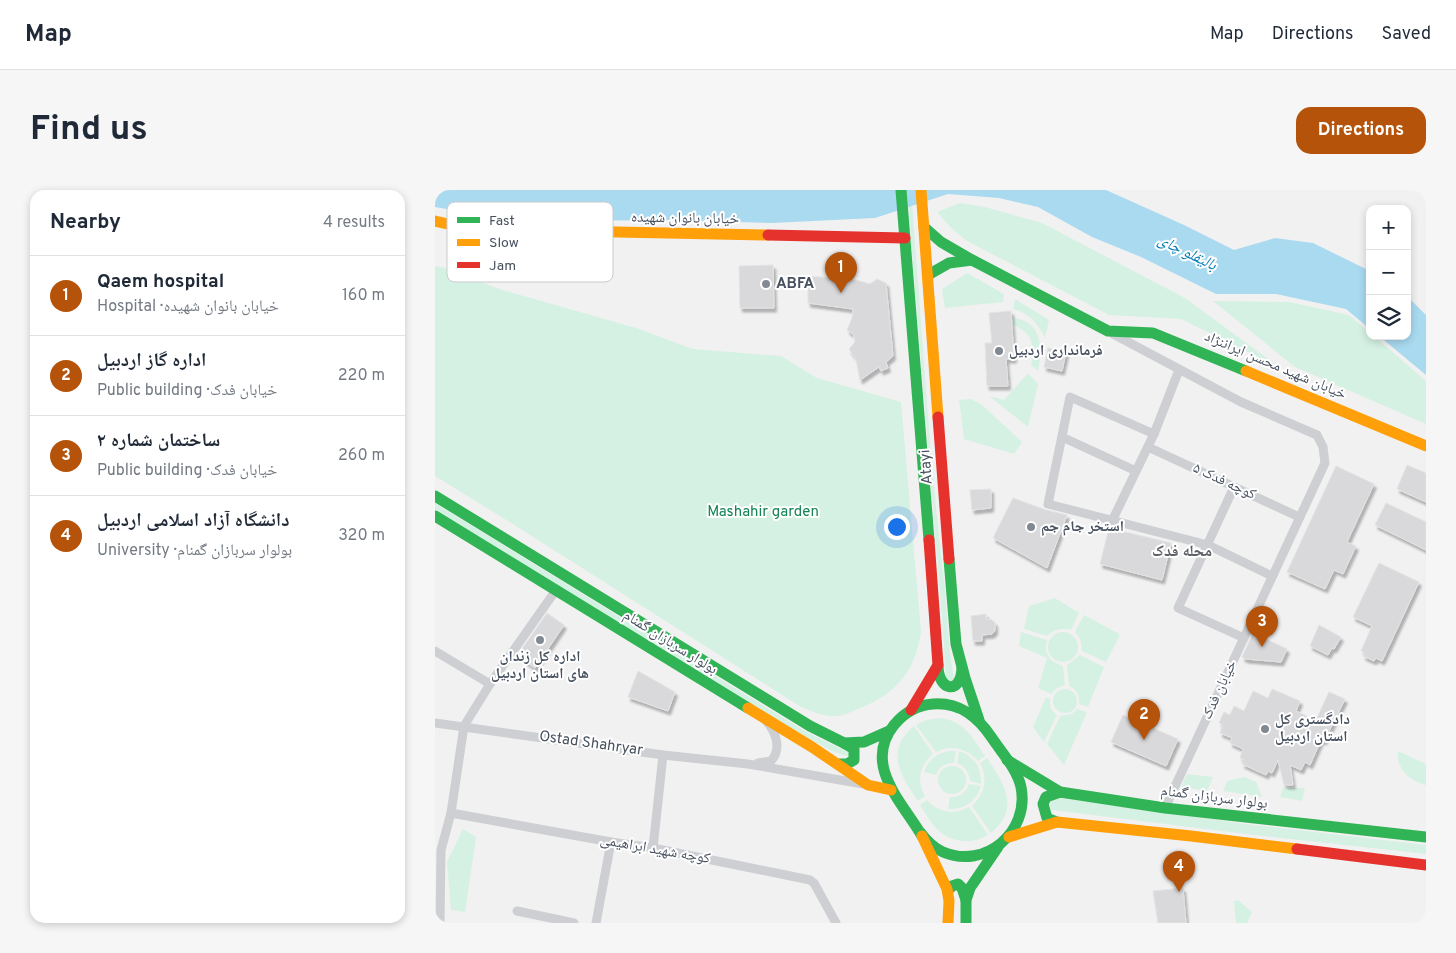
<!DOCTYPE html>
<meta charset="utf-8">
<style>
:root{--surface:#fff;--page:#f6f6f7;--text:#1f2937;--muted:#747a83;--line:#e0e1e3;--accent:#b45309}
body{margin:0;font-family:Overpass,"Noto Naskh Arabic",sans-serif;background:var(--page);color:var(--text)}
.controls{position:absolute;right:15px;top:15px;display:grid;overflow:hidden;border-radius:10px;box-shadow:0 2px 8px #0003}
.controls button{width:45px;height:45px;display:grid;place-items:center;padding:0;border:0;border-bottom:1px solid var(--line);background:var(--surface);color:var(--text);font:25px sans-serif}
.you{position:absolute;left:461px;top:336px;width:18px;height:18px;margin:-12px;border:4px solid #fff;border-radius:50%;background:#1a73e8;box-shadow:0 0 0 8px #1a73e833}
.badge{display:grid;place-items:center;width:32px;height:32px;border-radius:50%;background:var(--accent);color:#fff;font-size:16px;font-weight:700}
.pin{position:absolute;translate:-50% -41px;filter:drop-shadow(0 1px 2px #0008)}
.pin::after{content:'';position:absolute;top:26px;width:18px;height:15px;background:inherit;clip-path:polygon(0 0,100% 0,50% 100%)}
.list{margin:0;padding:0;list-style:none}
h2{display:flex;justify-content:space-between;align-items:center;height:65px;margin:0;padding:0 20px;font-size:21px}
h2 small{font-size:16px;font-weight:400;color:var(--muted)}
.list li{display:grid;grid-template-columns:32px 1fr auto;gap:15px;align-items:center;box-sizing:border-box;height:80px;padding:0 20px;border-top:1px solid var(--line)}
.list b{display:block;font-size:19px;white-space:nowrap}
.list p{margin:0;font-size:16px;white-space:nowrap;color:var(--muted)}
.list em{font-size:16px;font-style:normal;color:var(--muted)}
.icon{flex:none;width:28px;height:28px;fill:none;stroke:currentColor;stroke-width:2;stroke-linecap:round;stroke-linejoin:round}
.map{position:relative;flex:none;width:991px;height:733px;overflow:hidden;border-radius:15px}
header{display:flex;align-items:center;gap:30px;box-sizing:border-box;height:70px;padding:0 25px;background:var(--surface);border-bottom:1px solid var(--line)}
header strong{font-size:24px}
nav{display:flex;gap:28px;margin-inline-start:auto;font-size:18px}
.intro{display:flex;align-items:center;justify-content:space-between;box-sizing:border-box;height:120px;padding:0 30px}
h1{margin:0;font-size:35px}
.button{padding:12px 22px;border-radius:15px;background:var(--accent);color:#fff;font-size:18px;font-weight:700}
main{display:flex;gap:30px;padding:0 30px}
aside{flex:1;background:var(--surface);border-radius:15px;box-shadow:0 2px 8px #0003}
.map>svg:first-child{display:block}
.green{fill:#d5f1e3}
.water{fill:#a9daf0}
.building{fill:#d9d9db;stroke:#e3e3e4;filter:url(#shadow)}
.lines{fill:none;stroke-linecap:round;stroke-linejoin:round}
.street{stroke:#cdcfd2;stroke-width:9}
.fast{stroke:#30b455;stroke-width:11}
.slow{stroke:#ff9f0a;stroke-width:11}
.jam{stroke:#e5322d;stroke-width:11}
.poi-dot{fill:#838992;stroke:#fff;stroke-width:2}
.labels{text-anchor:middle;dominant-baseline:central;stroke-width:4;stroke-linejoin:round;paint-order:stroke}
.street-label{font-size:15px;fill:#47515f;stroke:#fff}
.poi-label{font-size:15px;font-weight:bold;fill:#47515f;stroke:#fff;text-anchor:start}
.park-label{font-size:15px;fill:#148457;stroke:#fff}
.water-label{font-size:16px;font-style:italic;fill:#077db1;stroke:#fff}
.neighbourhood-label{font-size:16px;font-weight:bold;fill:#5c6065;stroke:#fff}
.key{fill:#fff;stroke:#c8cbcf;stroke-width:1}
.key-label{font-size:14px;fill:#47515f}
</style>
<header>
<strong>Map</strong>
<nav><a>Map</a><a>Directions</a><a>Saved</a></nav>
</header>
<div class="intro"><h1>Find us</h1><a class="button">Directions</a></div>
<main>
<aside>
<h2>Nearby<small>4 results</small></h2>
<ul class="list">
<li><span class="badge">1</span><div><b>Qaem hospital</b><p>Hospital · خیابان بانوان شهیده</p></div><em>160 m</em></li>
<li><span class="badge">2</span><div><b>اداره گاز اردبیل</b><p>Public building · خیابان فدک</p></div><em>220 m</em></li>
<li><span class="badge">3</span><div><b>ساختمان شماره ۲</b><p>Public building · خیابان فدک</p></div><em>260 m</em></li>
<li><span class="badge">4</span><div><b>دانشگاه آزاد اسلامی اردبیل</b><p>University · بولوار سربازان گمنام</p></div><em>320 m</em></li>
</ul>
</aside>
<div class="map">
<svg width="991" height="733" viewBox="0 0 991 733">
<defs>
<filter id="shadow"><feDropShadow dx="2.5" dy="4" stdDeviation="1" flood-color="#0004"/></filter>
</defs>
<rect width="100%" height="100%" fill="#f2f1f1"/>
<g class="green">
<path d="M472,0H476C486,125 493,250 507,374C512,411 512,447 518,484L519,489L517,492L511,490L508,439Z"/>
<polygon points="525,13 550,17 607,33 750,108 847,179 746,129 674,125 532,51 518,40 502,22"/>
<path d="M0,76L10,78L64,99L201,138L258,159L346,166L382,188L466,212L486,442C480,480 464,501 428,517C420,520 411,525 403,526C392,528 376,521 366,517L81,336L0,286Z"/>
<polygon points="532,83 569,104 568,112 510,118 507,99"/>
<path d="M580,109L614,130L610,148C603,134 594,123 578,119Z"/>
<polygon points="778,111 854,112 914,125 935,143 935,146 939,146 991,191 991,234 860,177"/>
<path d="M578,127C583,129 592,131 596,135C608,147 606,166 603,181L596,175C599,156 599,143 578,135Z"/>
<polygon points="593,183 603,194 593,237 554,206 569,210"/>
<polygon points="536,209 547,215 587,252 579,264 529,249 524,210"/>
<path d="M0,313L329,516L373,543L415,563L414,566C400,565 386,554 373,548L0,320Z"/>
<path d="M620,408L644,423L636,440C627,438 619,439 612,446L589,439L594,416Z"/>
<path d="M649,425L684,444V447L671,472L647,461C646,454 646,447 640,442Z"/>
<circle cx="628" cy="457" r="15"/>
<path d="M586,442L612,450C608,463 616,473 628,476L630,495L622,498L616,504L603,498L612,468L584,456Z"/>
<path d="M645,465L669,477L653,517L644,514C645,505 642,500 634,496L632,475Z"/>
<circle cx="630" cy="511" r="12"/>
<path d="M611,507L615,509C614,516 616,521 622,525L609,552L598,537Z"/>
<polygon points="642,519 652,522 629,575 612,554 625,526 637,524"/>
<path d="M506,528C530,532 537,547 550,566L543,571C532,558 516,554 501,562L481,535L491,530Z"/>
<path d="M479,536L498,564C485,575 481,591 490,606L483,611C466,586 449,561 479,536Z"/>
<path d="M513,561H521L519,573C510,573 504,577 501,585L489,582C493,570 501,564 513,561Z"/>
<path d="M524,561C539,566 547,578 546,594L535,591C534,582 530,576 522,573Z"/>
<path d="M963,561L991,574V595C974,591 961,579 963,561Z"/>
<path d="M552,568C569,594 586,618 556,643L537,616C550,604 553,588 545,573Z"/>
<circle cx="517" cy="590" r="14"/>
<polygon points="752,584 778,587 772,601 746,597"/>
<polygon points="809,587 821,592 827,607 788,601 792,591"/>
<path d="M534,594L546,596C541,612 529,620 513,619L515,607C525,607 531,603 534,594Z"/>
<polygon points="848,598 870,598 867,611 845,607"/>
<polygon points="619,607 811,634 991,655 991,664 811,644 618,620 614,619 615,611"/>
<path d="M492,610C503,623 520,625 534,617L553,645C537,655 515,653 501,638C495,631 490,623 485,615Z"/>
<polygon points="28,639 41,647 30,722 16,720 12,672"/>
<polygon points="803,710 817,722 812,733 801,733 799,711"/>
</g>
<g class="water">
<polygon points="0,0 671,0 749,35 799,60 840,48 878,53 935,81 935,139 911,119 841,104 781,104 706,67 657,47 603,17 564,8 513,4 440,28 337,33 226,30 128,31 40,24 0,17"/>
<polygon points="972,106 991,125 991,185 944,146 972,146"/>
</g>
<g class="building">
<polygon points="338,75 339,118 305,118 304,76"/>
<polygon points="373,86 421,90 435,94 442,89 451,93 458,166 451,172 453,178 446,181 444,177 425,190 421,169 414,159 420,152 419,145 412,140 417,128 418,119 373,113"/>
<polygon points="576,121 579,169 571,169 573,196 552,196 550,153 557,153 554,123"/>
<polygon points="613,158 631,162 627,181 609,177"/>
<polygon points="972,275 991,283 991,312 962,299"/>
<polygon points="901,276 939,294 912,352 921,356 908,384 899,380 890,399 852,382"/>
<polygon points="556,299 556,318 537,320 535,300"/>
<polygon points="578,308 611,320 632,325 612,378 558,348"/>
<polygon points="951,313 991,332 991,360 940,335"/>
<polygon points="674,338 736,353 727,390 665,374"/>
<polygon points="944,373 984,392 947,471 941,468 939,471 928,466 930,463 926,461 937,436 918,427"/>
<polygon points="112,423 129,435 100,478 82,466"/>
<polygon points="551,424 551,430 556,429 560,433 560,441 557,444 547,445 547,451 538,451 536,426"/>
<polygon points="884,435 906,447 899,459 897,458 893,465 875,456"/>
<polygon points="818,443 852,459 846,472 811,469 807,467"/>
<polygon points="203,481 240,502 233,521 193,507"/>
<polygon points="837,499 865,511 861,521 881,530 894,502 910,509 889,551 886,550 875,575 870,572 866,580 855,575 858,595 852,595 849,594 843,570 837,583 833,581 831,585 807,574 809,570 805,568 808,559 795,553 797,548 785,543 788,535 784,533 789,522 795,525 799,516 809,521 818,501 833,508"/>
<polygon points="688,525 743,549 731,576 676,552"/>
<polygon points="748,698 751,733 723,733 718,701"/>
</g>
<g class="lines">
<g class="street">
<polyline points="678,144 806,212 882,245 888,257 890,273 730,618"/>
<polyline points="719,244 635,207 613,314 773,355 837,386"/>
<polyline points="627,247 701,281"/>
<polyline points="713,257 864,327"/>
<polyline points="799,297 743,418 809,448"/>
<polyline points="677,331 719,244 744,180"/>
<polyline points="0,461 55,494"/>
<polyline points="0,533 228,565 313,574 428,594"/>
<path d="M323,573L336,571C347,559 341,543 332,532"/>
<polyline points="16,623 176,652 218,658 375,690 379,693 401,733"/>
<polyline points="218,658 228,565"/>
<polyline points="82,721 139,733"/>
<polyline points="5,733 6,660 16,623 29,536 55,494 121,400"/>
<polyline points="161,733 176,652"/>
</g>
<g class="fast">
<polyline points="466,0 494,350"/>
<polyline points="489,37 506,52 537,70 673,141 718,143 811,181"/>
<polyline points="493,85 514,73 537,70"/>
<polyline points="0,306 375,536 409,553 429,552 454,541"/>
<polyline points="0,326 313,518"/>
<polyline points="514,369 521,454 530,488 544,530"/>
<path d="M503,475C503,502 526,505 527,478"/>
<polyline points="572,570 625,602 730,618 991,647"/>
<polyline points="403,574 412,574 419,570 419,559 409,553"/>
<polyline points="622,632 612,628 608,614 611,607 625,602"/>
<path d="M485,642C491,650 498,658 508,662C550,680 595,642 586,597C582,579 567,563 557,548C543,527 525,512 498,514C483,515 469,523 459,535C427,575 468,613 487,646"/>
<polyline points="513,700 517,696 523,694 527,698 531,710"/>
<polyline points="531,733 531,710 535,698 563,657"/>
</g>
<g class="slow">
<polyline points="486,0 503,227"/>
<polyline points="0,31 35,39 333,45"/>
<polyline points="811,181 991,256"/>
<polyline points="313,518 377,557 433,595 456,600"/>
<polyline points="487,646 512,699 514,711 513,733"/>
<polyline points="574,647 622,632 756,646 862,659"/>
</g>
<g class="jam">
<polyline points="333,45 470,48"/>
<polyline points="503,227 514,369"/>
<polyline points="476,520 503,475 494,350"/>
<polyline points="862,659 991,675"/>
</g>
</g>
<g class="poi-dot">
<circle cx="331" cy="94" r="5"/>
<circle cx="564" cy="161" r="5"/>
<circle cx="596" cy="337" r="5"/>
<circle cx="105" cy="450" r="5"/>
<circle cx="830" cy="539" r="5"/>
</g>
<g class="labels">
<g class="street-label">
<text transform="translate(250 29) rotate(1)">خیابان بانوان شهیده</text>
<text transform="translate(840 176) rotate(23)">خیابان شهید محسن ایراننژاد</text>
<text transform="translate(492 277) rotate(-94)">Atayi</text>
<text transform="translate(789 292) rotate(25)">کوچه فدک ۵</text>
<text transform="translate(235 453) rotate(32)">بولوار سربازان گمنام</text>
<text transform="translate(785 500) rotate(-65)">خیابان فدک</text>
<text transform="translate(156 554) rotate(8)">Ostad Shahryar</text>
<text transform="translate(779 608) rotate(7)">بولوار سربازان گمنام</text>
<text transform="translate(220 660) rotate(10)">کوچه شهید ابراهیمی</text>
</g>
<g class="poi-label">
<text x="341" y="94">ABFA</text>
<text x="574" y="161">فرمانداری اردبیل</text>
<text x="606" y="337">استخر جام جم</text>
<text x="105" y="467" text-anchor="middle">اداره کل زندان<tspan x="105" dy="17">های استان اردبیل</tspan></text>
<text x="840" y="530">دادگستری کل<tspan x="840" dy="17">استان اردبیل</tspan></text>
</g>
<g class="park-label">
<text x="328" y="322">Mashahir garden</text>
</g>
<g class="water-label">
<text transform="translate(752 63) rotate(26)">بالیقلو چای</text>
</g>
<g class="neighbourhood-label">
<text x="747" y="362">محله فدک</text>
</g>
</g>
<rect x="12" y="12" width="166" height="80" rx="8" class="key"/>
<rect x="22" y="27" width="23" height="6" fill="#30b455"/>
<rect x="22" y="49" width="23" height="7" fill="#ff9f0a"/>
<rect x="22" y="72" width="23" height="6" fill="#e5322d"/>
<g class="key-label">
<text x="54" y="35">Fast</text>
<text x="54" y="57">Slow</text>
<text x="54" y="80">Jam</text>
</g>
</svg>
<div class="controls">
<button>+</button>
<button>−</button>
<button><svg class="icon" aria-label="layers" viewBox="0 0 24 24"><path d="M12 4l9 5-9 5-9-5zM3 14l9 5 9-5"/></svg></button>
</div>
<div class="you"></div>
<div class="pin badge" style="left:406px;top:103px">1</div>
<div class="pin badge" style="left:709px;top:550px">2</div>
<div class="pin badge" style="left:827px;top:457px">3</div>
<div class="pin badge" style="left:744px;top:702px">4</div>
</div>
</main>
